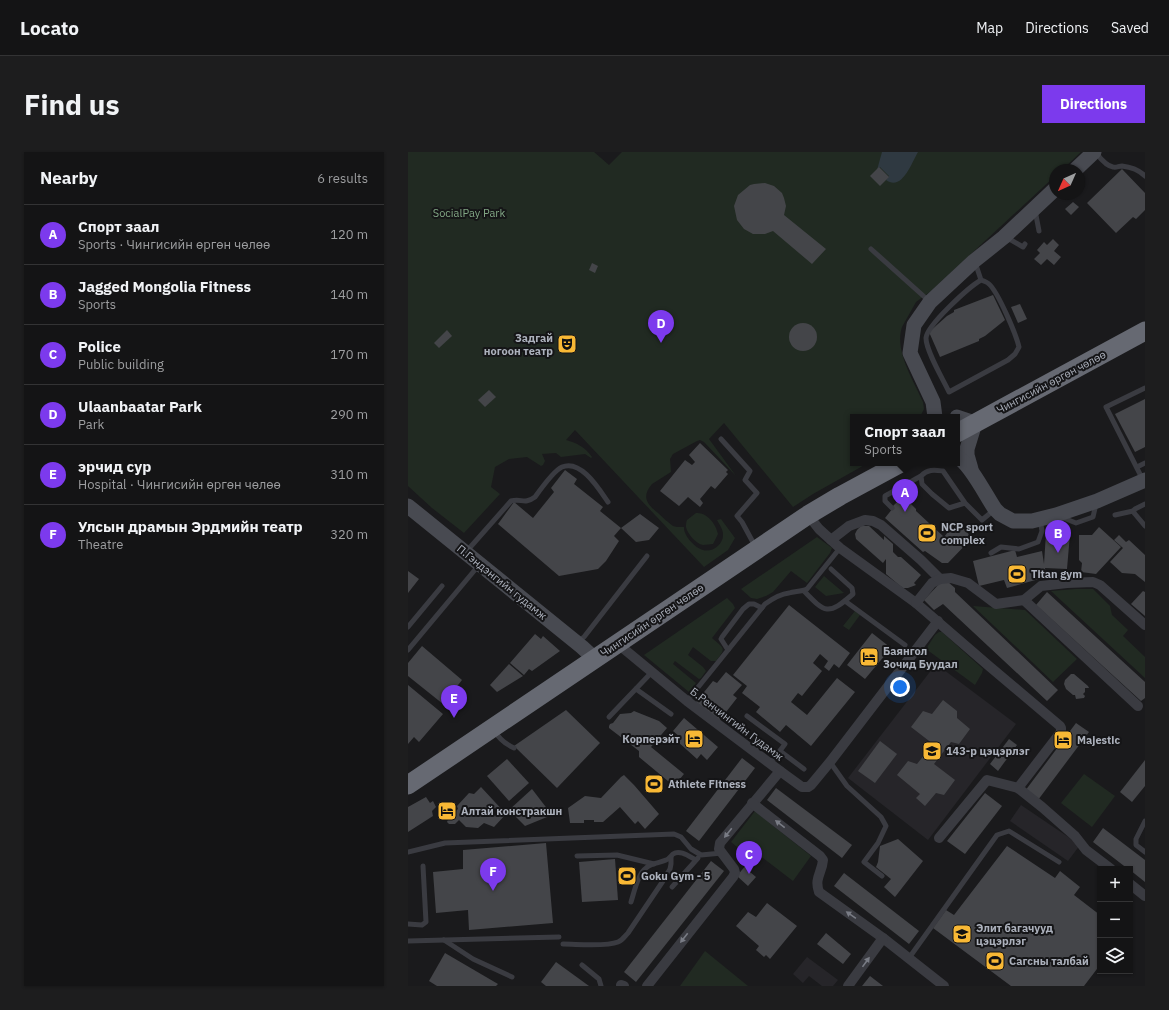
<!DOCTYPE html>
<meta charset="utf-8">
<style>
:root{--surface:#141415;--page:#1d1d1e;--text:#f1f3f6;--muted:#9d9ea0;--line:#333334;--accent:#7c3aed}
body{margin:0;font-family:"IBM Plex Sans",sans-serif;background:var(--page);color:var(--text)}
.controls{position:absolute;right:12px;bottom:12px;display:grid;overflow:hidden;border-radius:0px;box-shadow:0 1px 3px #0004}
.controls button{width:36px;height:36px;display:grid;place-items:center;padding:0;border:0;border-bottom:1px solid var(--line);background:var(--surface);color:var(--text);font:20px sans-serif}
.compass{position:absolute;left:641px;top:12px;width:36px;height:36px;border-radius:50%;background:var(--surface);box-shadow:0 1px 3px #0004;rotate:225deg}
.you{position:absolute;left:492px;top:535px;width:14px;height:14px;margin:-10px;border:3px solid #fff;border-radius:50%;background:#1a73e8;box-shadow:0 0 0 6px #1a73e833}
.badge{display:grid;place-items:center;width:26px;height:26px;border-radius:50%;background:var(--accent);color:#fff;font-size:13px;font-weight:700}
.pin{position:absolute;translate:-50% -33px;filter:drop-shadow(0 1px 2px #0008)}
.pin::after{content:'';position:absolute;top:21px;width:14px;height:12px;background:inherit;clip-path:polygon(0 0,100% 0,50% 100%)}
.popup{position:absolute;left:442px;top:262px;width:110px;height:52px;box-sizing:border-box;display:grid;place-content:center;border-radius:0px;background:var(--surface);filter:drop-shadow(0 1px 3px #0005);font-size:13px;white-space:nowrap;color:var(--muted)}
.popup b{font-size:15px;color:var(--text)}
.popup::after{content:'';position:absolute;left:50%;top:100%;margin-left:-8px;border:8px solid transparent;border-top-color:var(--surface)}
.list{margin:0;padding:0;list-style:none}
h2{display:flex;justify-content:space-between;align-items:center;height:52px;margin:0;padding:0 16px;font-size:17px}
h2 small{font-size:13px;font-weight:400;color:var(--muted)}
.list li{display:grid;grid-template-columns:26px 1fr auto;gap:12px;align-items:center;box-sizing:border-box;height:60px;padding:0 16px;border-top:1px solid var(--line)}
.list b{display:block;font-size:15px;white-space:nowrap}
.list p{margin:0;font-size:13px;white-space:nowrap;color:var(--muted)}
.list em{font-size:13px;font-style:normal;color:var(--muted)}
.icon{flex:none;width:22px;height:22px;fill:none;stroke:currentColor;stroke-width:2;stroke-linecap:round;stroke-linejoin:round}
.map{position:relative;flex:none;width:737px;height:834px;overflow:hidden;border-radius:0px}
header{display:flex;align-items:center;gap:24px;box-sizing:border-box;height:56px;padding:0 20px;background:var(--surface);border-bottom:1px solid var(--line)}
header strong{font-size:19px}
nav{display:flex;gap:22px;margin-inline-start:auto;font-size:14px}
.intro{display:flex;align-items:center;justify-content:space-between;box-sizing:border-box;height:96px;padding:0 24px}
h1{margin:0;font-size:28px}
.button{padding:10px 18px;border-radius:0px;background:var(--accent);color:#fff;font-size:14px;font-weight:700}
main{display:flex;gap:24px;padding:0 24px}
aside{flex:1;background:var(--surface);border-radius:0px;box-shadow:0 1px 3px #0004}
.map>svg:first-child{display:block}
.built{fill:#262529}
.green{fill:#212a22}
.water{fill:#2f3941}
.building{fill:#444549}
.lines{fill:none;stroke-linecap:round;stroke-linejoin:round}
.lane{stroke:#3a3b41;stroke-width:5}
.street{stroke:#3a3b41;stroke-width:10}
.secondary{stroke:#484a51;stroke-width:15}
.highway{stroke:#666972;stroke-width:19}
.oneway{fill:#797c85}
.labels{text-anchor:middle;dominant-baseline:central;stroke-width:4;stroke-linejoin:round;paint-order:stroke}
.park-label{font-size:11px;fill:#82a785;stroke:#151517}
.poi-label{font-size:11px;font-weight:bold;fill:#acb1bc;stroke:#151517;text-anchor:start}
.street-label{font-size:11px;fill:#acb1bc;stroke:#151517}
</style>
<header>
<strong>Locato</strong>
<nav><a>Map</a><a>Directions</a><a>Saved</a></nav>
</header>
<div class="intro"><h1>Find us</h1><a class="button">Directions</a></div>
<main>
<aside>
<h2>Nearby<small>6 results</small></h2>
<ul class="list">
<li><span class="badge">A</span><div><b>Спорт заал</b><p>Sports · Чингисийн өргөн чөлөө</p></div><em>120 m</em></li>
<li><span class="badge">B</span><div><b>Jagged Mongolia Fitness</b><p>Sports</p></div><em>140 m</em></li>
<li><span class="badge">C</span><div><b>Police</b><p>Public building</p></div><em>170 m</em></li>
<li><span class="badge">D</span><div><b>Ulaanbaatar Park</b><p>Park</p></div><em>290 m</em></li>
<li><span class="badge">E</span><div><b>эрчид сур</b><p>Hospital · Чингисийн өргөн чөлөө</p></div><em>310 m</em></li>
<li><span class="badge">F</span><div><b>Улсын драмын Эрдмийн театр</b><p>Theatre</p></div><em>320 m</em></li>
</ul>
</aside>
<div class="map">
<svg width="737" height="834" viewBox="0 0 737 834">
<rect width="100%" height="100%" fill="#1a1a1c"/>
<g class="built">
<polygon points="528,512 608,572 520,688 440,626"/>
<polygon points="613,653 672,693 660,709 602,669"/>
<polygon points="399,805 430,828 425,834 414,834 401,824 395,831 385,822"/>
</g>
<g class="green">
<path d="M0,0H186L201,13L214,0H673L654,18H647V24L523,139L508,150L494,175C486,199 506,229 515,250L516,257L512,265H445V311H460L405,342L385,355L316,271L301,287L328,324L296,290L292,288L289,289L265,302L262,307L263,320L244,332C233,345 239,352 250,361C255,366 260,370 265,374L269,375H276C275,383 287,396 295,398C304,401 316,392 315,382C315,377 311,372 309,368L313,367L327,386L320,398L296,415L167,278L158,288C169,291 177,295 184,305L183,306L177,302L153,305L148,301L134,302L137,309L135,313L133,314L119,305L101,307L87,315L83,335L92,342L56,381L24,356L0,334Z"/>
<path d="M288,361C299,360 308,372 310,382L305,392C302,392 298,393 295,393C288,392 279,381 278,375C278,373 278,370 279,368Z"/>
<polygon points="409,385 424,396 422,401 399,431 383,419 365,440 358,444 349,447 343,446 333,437"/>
<polygon points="416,424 436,441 418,444 407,435"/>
<polygon points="668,437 685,437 702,454 704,463 720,478 715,484 737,505 737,526 643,439"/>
<path d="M319,446L325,452L327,456L304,486C316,497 319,495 308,509H303L285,495L280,503L295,515L298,519L293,526L291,527L267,509L265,512L288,531L281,540L236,503Z"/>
<polygon points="565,454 617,458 669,507 645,530"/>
<polygon points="447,459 452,463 441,478 435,474"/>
<polygon points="531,480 534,480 575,517 574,521 567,533 518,497 527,483"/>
<polygon points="676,622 707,644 684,675 653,651"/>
<polygon points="347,659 403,704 385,729 351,703 346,709 323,690"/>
<polygon points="297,799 340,834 272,834"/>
</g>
<path class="water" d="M474,0H510C504,10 494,40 478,28L481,24L472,15L469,18Z"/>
<g class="building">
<polygon points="471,15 481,25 472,34 462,24"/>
<polygon points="714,17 737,41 737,58 728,67 725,65 708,81 679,51"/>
<polygon points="357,31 366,34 374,41 376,46 378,54 376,63 418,97 404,112 365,79 357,82 345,82 336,77 329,68 326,54 330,43 342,33 346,32"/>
<polygon points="665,50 671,55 663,63 657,57"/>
<polygon points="645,87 651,93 646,99 653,105 646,113 639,107 633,113 626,107 632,101 629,98 636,90 639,93"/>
<polygon points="184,111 190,114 187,121 181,118"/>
<polygon points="585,143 597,168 577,184 571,187 571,189 532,205 521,180 539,164 546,160 546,158"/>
<polygon points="612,152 619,167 610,171 603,155"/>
<circle cx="395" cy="185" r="14"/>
<polygon points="39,178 44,184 31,196 26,191"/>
<polygon points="81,238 88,245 77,255 70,248"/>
<polygon points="737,247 737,295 727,300 707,262"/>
<polygon points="292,291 320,318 318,320 320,322 307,337 303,334 292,347 295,351 292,355 280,345 271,354 252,339 277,308 284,313 287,310 281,303"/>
<polygon points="157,318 169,327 166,332 195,355 192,359 213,376 232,362 251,376 241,388 228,390 213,376 206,384 211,389 198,409 190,417 151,424 90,372 106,350 125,366 146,340 143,336"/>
<polygon points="493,347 498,347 508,357 508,359 536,385 549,369 564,386 540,411 534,411 517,399 515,400 477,366 485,356 484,355 490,349"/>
<polygon points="453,374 461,374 476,388 476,384 485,392 485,400 490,405 493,405 513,423 506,431 508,433 500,436 495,436 491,433 478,422 478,407 475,411 448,387 447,382 449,378"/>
<polygon points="691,375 713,395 688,422 673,420 674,411 671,408 671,383 684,383"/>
<polygon points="638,381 662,382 659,417 637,416 638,425 599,436 596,428 571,434 565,409 607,398 609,405 634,399 636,412"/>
<polygon points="711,383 718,390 721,388 737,403 737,430 727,422 714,421 702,410 715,396 706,388"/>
<polygon points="0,419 11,427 0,441"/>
<polygon points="540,430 547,436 547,440 650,538 639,549 535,452 526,458 516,448 532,431"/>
<polygon points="735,439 737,440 737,464 723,452"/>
<polygon points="639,440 737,530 737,546 733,549 628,453"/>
<polygon points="381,453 442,501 431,516 426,512 421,519 416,515 420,509 412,502 405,511 414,519 394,544 390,541 383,550 399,563 429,526 447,540 403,594 378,573 372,580 348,560 352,555 334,541 339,534 325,523"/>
<polygon points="464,481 483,496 457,527 439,513"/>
<polygon points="127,482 133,487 135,484 152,499 124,519 121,517 116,523 102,511"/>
<polygon points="14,494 54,528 35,552 0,524 0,511"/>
<polygon points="101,512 115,524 89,540 82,533"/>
<polygon points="318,520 334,533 325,543 329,546 311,569 288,550 305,529 309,531"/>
<polygon points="663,522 666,522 680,534 681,536 677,536 677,540 675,542 677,544 676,546 668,547 667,543 665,543 658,537 656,532 657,528"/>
<polygon points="0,533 35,562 11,590 6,585 0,592"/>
<polygon points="535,548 549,559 549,566 562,577 551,592 543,590 526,612 547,628 536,643 528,641 517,654 508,646 512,642 489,623 500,609 509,612 525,592 503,575 515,559 524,562"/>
<polygon points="158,558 192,591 149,636 106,594"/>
<polygon points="226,559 251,569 259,576 243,595 276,622 266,634 231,605 231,599 201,576 201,574 202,572 205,571 212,562 223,561"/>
<polygon points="276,566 310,595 299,608 293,602 289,607 269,589 272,585 265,579"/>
<polygon points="668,571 681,580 630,648 617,639"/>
<polygon points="601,587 609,593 590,619 582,612"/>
<polygon points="472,589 489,602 467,631 450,619"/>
<polygon points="334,606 347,616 291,689 278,679"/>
<polygon points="99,607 121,631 101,649 79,624"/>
<polygon points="737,608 737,634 724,650 712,640"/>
<polygon points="216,623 226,633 251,662 237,677 230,669 227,672 212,655 195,670 186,670 186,668 176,668 176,671 162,671 160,656 177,644 193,646 213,625"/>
<polygon points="73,635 98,662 86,675 76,671 70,676 58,675 51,668 47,672 41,672 39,670 41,665 50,657 49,654 61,641 66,642"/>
<polygon points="368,636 444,693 434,706 359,648"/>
<polygon points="124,637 144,663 117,674 101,658"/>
<polygon points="577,641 594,654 557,702 539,689"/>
<polygon points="18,645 22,651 25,649 28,655 24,659 25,664 0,680 0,655"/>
<polygon points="695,676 737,708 737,730 722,718 722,717 720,717 685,690"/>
<polygon points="490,687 515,709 487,745 476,735 483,727 468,715 470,710 472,694"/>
<polygon points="138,691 145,771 61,778 60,758 28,761 25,720 55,717 55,698"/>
<polygon points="599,694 647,726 652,719 672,735 666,743 692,763 692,813 676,834 603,834 525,776 538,758 546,763"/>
<polygon points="207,707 210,748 174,750 171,710"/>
<polygon points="303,709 316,719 228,830 216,820"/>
<polygon points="338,713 344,718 342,720 348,725 340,734 329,724"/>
<polygon points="436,721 511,779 501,792 426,734"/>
<polygon points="359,751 389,774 362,807 358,803 356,805 348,798 351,794 328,774 340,760 348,765"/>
<polygon points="418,781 443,802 435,812 409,792"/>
<polygon points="37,801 90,832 88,834 29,834 21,829"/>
<polygon points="148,810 181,834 138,834 133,830"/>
<polygon points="462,824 475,834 454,834"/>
</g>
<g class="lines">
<g class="lane">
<path d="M688,1C692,6 698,14 705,15C708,16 711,14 714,14C723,15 731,18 737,24"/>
<polyline points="627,58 631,79"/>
<polyline points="598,85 615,95 617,92"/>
<polyline points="463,97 521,149"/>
<polyline points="567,110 573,128"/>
<path d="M573,128C576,129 579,130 581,132C590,140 608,182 611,195L607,202L600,208L541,240C535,227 518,199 518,186C519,173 561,135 573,128Z"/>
<polyline points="313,287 342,319 337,328 349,341 329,364 334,370 347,394"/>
<polyline points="729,315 737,311"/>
<polyline points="735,328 698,255 737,236"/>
<path d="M557,351L541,356L524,342L514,332L513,324C520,317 526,318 535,319L557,351L574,368L586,358"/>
<polyline points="737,352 727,357 725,359 727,362 737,374"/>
<polyline points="484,356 477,349 477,344 513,324"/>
<polyline points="707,363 725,359"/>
<polyline points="653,365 668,371 685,365 688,352"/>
<path d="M58,400L103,349C114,346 116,353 127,345C132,338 147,318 154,315C173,307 191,337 200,350"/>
<polyline points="583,401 593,395 611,397 630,390 634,379 633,373 634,368"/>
<path d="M396,439C417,461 420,464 445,442L444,436L423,417"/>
<polyline points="437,449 497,493"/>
<polyline points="0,475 34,434"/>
<polyline points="169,490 176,485 239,404"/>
<polyline points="0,498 71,413"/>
<polyline points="320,498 313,487 314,485 335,457 341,452 346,452 354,456"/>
<polyline points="228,537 263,562"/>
<path d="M279,549L357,452C364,447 372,442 381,441C387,439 393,440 399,437L432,396"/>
<polyline points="339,564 377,592 362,612"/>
<polyline points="201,565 244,520"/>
<path d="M86,578C91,587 97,592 106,596"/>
<polyline points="372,599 396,617"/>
<polyline points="422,610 439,634 473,665 478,674 470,691 456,710 474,724"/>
<polyline points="737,669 728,687 728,693 737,700"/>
<polyline points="0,700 37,691 266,682 273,685 283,697 293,703 314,701"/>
<polyline points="169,704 209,703 246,712"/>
<polyline points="264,735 290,706"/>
<path d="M223,750C226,741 230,721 238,716C243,711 252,711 258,708C261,707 263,704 265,702C272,697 282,705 288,708"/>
<polyline points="0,772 14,773 18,770 15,714"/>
<polyline points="36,788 65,807 104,825"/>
<polyline points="0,789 151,785"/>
<path d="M155,792C169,792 198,795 210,790C215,788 217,784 220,781L255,729L262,717L263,712V705"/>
<polyline points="501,806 589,683 601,679 651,710"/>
<polyline points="174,813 191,827 193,834"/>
</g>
<g class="street">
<polyline points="400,363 411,377 432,396 508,451 581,514 652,574 653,576 653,580 610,636"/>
<polyline points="423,388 441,374 457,368 465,369 473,373 513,408 532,427"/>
<polyline points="616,448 730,554"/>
<polyline points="508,451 524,431 532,427 543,426 560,431 588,452 616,448 633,434 659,431 685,430 692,433 737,473"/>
<polyline points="210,492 279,549 372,619 312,691 311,697 326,717 327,721 325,725 239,834"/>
<polyline points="372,619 394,635 400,635 403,633 422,610 530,469"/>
<path d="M344,651L412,704L415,708C414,721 406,726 411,740L475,786L536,834"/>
<polyline points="531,686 579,628 610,636 634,655 667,684 678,698 703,717"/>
<polyline points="722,732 737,744"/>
<polyline points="213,833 216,834"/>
<polyline points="440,834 475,786"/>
</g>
<g class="secondary">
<polyline points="667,18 686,0"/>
<polyline points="527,265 525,250 502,201 506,173 522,150 566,109 596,85 647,37"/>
<polyline points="549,265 567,271 559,297 559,303 563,317"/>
<path d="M549,305C562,311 578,344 587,357L592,362L605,369H624L648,363L689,349L737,328"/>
<polyline points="0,354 174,495 187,507"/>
</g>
<g class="highway">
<polyline points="549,281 737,179"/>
<polyline points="0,633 400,363 432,344 493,311"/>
</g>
</g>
<defs><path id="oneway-solid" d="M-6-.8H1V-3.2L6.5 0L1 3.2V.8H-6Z"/></defs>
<g class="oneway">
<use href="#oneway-solid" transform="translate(372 672) rotate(-142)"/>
<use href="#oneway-solid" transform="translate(320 681) rotate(129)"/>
<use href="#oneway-solid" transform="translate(443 763) rotate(-145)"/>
<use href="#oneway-solid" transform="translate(276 786) rotate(128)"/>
<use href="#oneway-solid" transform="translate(458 810) rotate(-54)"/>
</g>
<defs>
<symbol id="theatre-square" viewBox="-11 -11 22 22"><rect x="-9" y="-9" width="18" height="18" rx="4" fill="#f8b835" stroke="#151517"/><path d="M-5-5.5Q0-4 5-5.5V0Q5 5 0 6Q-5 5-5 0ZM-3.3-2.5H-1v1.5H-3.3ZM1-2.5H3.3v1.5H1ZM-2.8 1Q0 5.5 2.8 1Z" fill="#111"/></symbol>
<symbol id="stadium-square" viewBox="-11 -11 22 22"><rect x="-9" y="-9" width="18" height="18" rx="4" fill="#f8b835" stroke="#151517"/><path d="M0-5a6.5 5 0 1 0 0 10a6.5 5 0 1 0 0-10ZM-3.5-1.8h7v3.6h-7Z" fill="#111"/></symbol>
<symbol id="hotel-square" viewBox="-11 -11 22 22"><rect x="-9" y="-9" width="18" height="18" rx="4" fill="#f8b835" stroke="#151517"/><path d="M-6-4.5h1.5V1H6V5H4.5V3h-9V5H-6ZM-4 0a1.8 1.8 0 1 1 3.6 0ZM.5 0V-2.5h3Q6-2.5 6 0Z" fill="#111"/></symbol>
<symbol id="school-square" viewBox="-11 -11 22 22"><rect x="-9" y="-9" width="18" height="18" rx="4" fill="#f8b835" stroke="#151517"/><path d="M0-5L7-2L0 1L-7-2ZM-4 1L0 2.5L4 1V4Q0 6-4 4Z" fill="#111"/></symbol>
</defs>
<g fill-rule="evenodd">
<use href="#theatre-square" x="148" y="181" width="22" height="22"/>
<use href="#stadium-square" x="508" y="370" width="22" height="22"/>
<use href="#stadium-square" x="598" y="411" width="22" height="22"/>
<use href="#hotel-square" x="450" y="494" width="22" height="22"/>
<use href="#hotel-square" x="275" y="576" width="22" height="22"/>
<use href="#hotel-square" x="644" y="577" width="22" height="22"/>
<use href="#school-square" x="513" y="588" width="22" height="22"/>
<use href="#stadium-square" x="235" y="621" width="22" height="22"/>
<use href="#hotel-square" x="28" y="648" width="22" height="22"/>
<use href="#stadium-square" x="208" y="713" width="22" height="22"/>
<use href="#school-square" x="543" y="771" width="22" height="22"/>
<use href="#stadium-square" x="576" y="798" width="22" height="22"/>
</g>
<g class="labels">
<g class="park-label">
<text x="61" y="61">SocialPay Park</text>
</g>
<g class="poi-label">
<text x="145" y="186" text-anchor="end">Задгай<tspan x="145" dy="13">ногоон театр</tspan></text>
<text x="533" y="375">NCP sport<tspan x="533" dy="13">complex</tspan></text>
<text x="623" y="422">Titan gym</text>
<text x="475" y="499">Баянгол<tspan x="475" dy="13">Зочид Буудал</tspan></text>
<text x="272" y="587" text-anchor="end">Корперэйт</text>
<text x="669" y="588">Majestic</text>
<text x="538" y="599">143-р цэцэрлэг</text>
<text x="260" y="632">Athlete Fitness</text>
<text x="53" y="659">Алтай констракшн</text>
<text x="233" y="724">Goku Gym - 5</text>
<text x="568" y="776">Элит багачууд<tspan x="568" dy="13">цэцэрлэг</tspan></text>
<text x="601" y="809">Сагсны талбай</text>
</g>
<g class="street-label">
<text transform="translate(643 230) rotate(-28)">Чингисийн өргөн чөлөө</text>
<text transform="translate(94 430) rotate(39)">П.Гэндэнгийн гудамж</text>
<text transform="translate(244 468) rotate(-34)">Чингисийн өргөн чөлөө</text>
<text transform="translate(329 572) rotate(37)">Б.Ренчингийн Гудамж</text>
</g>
</g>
</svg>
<div class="controls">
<button>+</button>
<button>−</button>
<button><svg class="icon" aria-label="layers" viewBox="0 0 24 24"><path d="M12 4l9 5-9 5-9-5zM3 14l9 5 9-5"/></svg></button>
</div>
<svg class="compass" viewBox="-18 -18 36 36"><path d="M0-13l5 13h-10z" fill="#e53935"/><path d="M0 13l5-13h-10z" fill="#9d9ea0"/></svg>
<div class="you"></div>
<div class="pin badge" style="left:497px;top:360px">A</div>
<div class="popup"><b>Спорт заал</b>Sports</div>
<div class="pin badge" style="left:650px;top:401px">B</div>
<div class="pin badge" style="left:341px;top:722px">C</div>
<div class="pin badge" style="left:253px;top:191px">D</div>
<div class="pin badge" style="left:46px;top:566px">E</div>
<div class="pin badge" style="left:85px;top:739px">F</div>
</div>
</main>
